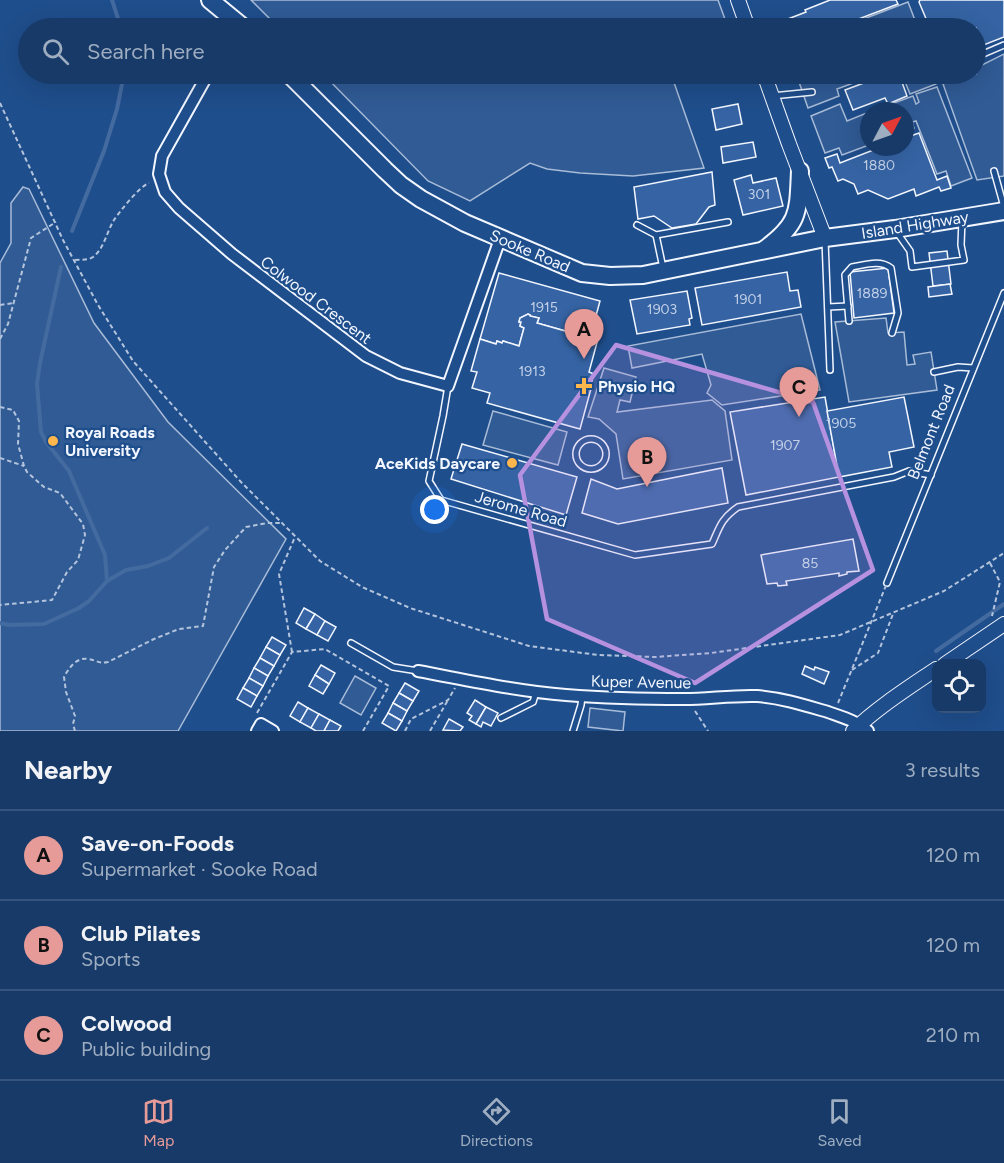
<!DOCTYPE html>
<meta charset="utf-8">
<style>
:root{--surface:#173a69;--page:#244571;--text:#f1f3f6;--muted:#9eadc0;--line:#36547d;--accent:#e69b98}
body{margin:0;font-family:Figtree,sans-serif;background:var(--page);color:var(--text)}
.controls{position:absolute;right:18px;bottom:18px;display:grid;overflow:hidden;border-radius:12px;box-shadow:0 6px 24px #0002}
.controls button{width:54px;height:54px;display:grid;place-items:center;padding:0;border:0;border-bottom:2px solid var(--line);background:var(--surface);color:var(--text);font:30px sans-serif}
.compass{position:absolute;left:860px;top:102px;width:54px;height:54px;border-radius:50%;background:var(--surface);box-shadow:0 6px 24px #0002;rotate:49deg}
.you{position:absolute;left:435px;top:510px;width:21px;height:21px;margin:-15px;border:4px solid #fff;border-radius:50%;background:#1a73e8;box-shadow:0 0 0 9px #1a73e833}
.badge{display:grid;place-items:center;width:39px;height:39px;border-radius:50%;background:var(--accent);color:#111;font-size:20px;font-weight:700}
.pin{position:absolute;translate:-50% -50px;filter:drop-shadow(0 2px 3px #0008)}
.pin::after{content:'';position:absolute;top:32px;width:21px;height:18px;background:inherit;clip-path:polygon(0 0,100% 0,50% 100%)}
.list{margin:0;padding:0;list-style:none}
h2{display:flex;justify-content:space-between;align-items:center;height:78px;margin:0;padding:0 24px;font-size:26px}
h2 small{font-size:20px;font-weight:400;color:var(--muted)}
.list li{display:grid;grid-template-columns:39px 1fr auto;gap:18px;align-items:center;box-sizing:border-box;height:90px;padding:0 24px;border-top:2px solid var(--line)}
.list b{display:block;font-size:22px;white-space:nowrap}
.list p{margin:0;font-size:20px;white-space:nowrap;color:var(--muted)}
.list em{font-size:20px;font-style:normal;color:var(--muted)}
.icon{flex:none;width:33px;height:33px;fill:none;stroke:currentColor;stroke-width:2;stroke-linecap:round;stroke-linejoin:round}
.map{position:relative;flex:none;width:1004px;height:731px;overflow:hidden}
.search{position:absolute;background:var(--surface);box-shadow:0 6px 24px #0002;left:18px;right:18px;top:18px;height:66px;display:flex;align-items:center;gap:15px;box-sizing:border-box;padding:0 21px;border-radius:33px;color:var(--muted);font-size:22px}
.sheet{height:348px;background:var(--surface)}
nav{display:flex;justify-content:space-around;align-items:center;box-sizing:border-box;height:84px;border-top:2px solid var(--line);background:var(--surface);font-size:16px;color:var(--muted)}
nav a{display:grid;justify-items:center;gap:3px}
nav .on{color:var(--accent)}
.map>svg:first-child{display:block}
.built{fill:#305b95;stroke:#a8bbd7;stroke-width:1.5}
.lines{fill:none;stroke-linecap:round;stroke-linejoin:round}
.stream{stroke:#446ba0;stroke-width:4}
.building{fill:#3563a3;stroke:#f2f6ff;stroke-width:1.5}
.service-casing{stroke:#f2f6ff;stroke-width:8}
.minor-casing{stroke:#f2f6ff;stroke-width:14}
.tertiary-casing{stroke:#f2f6ff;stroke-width:16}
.primary-casing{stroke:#f2f6ff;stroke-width:20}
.path{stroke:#b3c4dc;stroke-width:2;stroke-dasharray:4.5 3;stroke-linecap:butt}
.service{stroke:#1f4e8c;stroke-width:5}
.minor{stroke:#1f4e8c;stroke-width:10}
.tertiary{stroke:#1f4e8c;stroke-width:14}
.primary{stroke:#1f4e8c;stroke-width:16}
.path-bridge{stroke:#b3c4dc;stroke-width:2;stroke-dasharray:4.5 3;stroke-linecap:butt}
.marked{fill:#b691df;fill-opacity:0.2;stroke:#b691df;stroke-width:4.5;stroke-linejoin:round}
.poi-dot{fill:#ffb74d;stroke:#1f4e8c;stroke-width:2}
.labels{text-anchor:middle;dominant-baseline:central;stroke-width:4.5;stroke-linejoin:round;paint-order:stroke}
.number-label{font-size:14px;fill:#c3d1e8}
.street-label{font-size:16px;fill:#f2f6ff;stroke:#1f4e8c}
.poi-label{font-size:16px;font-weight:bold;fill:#f2f6ff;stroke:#1f4e8c;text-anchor:start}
</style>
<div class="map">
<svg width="1004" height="731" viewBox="0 0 1004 731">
<rect width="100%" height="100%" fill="#1f4e8c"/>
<g class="built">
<polygon points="251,0 718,0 726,22 709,28 279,28"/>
<polygon points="908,2 918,28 840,28"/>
<polygon points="1004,54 1004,176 977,180 943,84 964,74 976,74 976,68"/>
<polygon points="323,74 671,74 704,168 633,176 580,173 547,169 530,163 470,201 428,181"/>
<polygon points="798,74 878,74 837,89 839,96 808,108 798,79"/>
<polygon points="902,74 933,74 936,84 910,94"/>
<polygon points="937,87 972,178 951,186 946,171 937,174 916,121 912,122 914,128 905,132 905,111 872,111 913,96 916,104 919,102 916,94"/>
<polygon points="840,104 847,121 869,112 869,145 842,155 839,148 825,153 811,116"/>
<polygon points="23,187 29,189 94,323 168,422 286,539 178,731 0,731 0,263 11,243 11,203"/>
<polygon points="801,314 820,390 722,405 707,393 711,385 702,354 632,368 628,346"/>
<polygon points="886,318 888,333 904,332 907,365 915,364 913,355 931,352 937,390 849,402 835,322"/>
<polygon points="604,368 636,377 630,402 620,400 617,412 712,400 725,411 732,460 623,479 616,434 599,419 588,417"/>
<polygon points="493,411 567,432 558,465 483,445"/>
<polygon points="355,676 376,688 361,715 340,703"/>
<polygon points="590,708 625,712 623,731 588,727"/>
</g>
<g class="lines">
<g class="stream">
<polyline points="112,0 121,28"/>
<polyline points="72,231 104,151 117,109 124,74"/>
<polyline points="107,581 126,570 148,566 169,558 207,528"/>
<polyline points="0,623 9,625 44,624 79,608 89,601 107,581 105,555 69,471 46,442 41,432 37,384 40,363 61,267"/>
<polyline points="936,651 1004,604"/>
</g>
</g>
<g class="building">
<polygon points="830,0 896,0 898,4 835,28 782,28 780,22 806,12 805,10"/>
<polygon points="920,0 1004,0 1004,37 976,48 976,28 930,28 919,2"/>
<polygon points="888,74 899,74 907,96 888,104 885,98 853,110 845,90"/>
<polygon points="738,104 742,124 716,130 712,109"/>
<polygon points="919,133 937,180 947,176 951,188 941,191 939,187 916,196 914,189 888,199 868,190 858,194 854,184 843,179 838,181 832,167 829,168 825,158 837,154 840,163 881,147 905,147 905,138"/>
<polygon points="753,142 756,157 723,163 721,147"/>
<polygon points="712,172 715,205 709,207 696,224 672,228 654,216 638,219 634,187"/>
<polygon points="751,175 753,183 776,178 783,206 743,215 734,180"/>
<polygon points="947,251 951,284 933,286 929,253"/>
<polygon points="888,268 894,313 854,318 850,272"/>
<polygon points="787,272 790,291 798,290 801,307 702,325 695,288"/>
<polygon points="499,273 600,301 590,338 537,323 539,318 530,316 530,315 528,314 520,318 519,322 521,322 520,326 524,328 519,346 503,341 502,343 497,341 496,344 480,339"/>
<polygon points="950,284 952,294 929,297 928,287"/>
<polygon points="687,291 692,318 689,319 690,325 637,334 630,300"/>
<polygon points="528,314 530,315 530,316 539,318 537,323 590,338 594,322 602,324 589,372 594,374 591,384 592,385 580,429 487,403 490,393 472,388 477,372 471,371 480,339 496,344 497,341 502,343 503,341 519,346 524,328 520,326 521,322 519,322 520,318"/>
<polygon points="825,397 839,477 746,495 730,412"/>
<polygon points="904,397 914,447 889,452 892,467 839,477 827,411"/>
<polygon points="462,444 577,477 566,515 451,479"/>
<polygon points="722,468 728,503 618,524 582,513 591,479 617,489"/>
<polygon points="853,539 859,571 847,572 847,574 839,576 839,573 786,581 787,585 778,586 777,583 767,584 761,555"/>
<polygon points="304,608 315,614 306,629 296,623"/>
<polygon points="315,614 325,621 317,635 306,629"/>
<polygon points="325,621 336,627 328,641 317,635"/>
<polygon points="272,637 286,645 280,655 266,647"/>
<polygon points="266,647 280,655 274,666 260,658"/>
<polygon points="260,658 274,666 268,676 254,668"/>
<polygon points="321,665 335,673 329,684 315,675"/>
<polygon points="805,666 814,670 815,667 829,672 824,684 802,674"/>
<polygon points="254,668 268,676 263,686 249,678"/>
<polygon points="315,675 329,684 323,694 309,686"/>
<polygon points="249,678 263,686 257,696 243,688"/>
<polygon points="405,683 419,691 413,701 399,693"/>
<polygon points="243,688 257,696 251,707 237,699"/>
<polygon points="399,693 413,701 407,711 393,703"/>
<polygon points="475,700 486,707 476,724 469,720 472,716 467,713"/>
<polygon points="298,702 308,708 300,722 290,716"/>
<polygon points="393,703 407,711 402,721 388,713"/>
<polygon points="486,707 498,713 491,726 483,722 481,727 476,724"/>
<polygon points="308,708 319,714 311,728 300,722"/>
<polygon points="388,713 402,721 396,731 382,723"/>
<polygon points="319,714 330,720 324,731 316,731 311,728"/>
<polygon points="449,719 463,727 460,731 443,730"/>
<polygon points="330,720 341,726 338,731 324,731"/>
</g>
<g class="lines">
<defs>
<g id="service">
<polyline points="976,57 1004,45"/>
<polyline points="772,96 812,92"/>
<polyline points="994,171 1004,207"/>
<polyline points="637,225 656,235 663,268"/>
<polyline points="896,231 910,251 912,267 964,260 961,245 962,219"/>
<polyline points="656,235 728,222"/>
<polyline points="825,240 830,370"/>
<polyline points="828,307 848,306"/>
<path d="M849,321L845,275L852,267C864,265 880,259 891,268L898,313L892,333"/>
<polyline points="934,372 958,367 973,368"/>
<path d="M448,386L443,416L429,481L441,500L635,555L712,544C720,526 721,519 738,507L894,477L909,471L931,475"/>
<circle cx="591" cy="454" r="15"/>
<polyline points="887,583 1004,293"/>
<polyline points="351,643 393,667 418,671"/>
<polyline points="501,718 533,702 536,692"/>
<polyline points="573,731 581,705 582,696"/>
</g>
<g id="minor">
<polyline points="208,74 162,156 159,174 165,192 179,208 232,254 366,356 400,373 448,386 500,239"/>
<path d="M418,671C467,680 516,691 566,695C605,698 645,699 684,699C708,699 733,695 757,696C782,698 804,705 828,712C842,717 857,721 868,731"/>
<polyline points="257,731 261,724 273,731"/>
</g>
<g id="tertiary">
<polyline points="738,0 748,28"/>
<polyline points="764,74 789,144 825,238"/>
<polyline points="945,664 1004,624"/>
<path d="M853,731C878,707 908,688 936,669"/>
</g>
<g id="primary">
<polyline points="210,0 244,28"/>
<polyline points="289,74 385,170 401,185 421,199 465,223 582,273 610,276 643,275 825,238 895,229 1004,211"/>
<path d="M765,249C800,223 798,212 800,171"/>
</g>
</defs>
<use href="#service" class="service-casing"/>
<use href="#minor" class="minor-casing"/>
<use href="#tertiary" class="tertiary-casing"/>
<use href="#primary" class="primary-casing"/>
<g class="path">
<polyline points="0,103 63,240 98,305 133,361 241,482 320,561 362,587 410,608 529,646 598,655 655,657 711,653 840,635 944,591 1004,553"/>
<path d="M75,260C81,259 87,261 93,257C104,249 107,231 114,220C120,211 140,186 149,183"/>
<polyline points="0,305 14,303"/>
<polyline points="0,339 8,324 31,238 56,222"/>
<polyline points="0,407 13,410 19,421 18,444 24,466 27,472 44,487 60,493 83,524 85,535 78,560 67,572 52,600 0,605"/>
<polyline points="0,458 24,466"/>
<polyline points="990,563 1000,582 992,616"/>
<polyline points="292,652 279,574 295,537"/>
<polyline points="852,670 878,653 893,614"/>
<polyline points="838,703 859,652"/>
<polyline points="695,711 708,731"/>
<polyline points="257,713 292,652 325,649 389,686 363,731"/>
<path d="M75,731L73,724L75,716L66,692L64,677C69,668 76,657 88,659C96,660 99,664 108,662L154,639L179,629L203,626L214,567L225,550L246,527L267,523H281"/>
<polyline points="405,731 411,719 448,700 455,688"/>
<polyline points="430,731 448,700"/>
</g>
<use href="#service" class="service"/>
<use href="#minor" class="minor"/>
<use href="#tertiary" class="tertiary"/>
<use href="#primary" class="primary"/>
<polyline class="path-bridge" points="859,652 887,583"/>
</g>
<path class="marked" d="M616,345L813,402L873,570L695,683L547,619L520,475Z"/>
<g class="poi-dot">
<path d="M581 377h6v6h6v6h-6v6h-6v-6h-6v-6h6z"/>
<circle cx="53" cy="441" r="6"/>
<circle cx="512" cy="463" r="6"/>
</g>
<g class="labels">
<g class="number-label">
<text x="879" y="165">1880</text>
<text x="759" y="194">301</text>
<text x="872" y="293">1889</text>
<text x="748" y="299">1901</text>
<text x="544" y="307">1915</text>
<text x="662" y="309">1903</text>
<text x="532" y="371">1913</text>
<text x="841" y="423">1905</text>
<text x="785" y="445">1907</text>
<text x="810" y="563">85</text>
</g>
<g class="street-label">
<text transform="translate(915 225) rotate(-9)">Island Highway</text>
<text transform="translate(530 251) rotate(23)">Sooke Road</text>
<text transform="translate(316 300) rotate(37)">Colwood Crescent</text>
<text transform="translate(931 432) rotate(-68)">Belmont Road</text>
<text transform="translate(521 509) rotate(16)">Jerome Road</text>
<text transform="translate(641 682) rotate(1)">Kuper Avenue</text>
</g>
<g class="poi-label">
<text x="598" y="386">Physio HQ</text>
<text x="65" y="432">Royal Roads<tspan x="65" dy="18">University</tspan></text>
<text x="500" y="463" text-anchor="end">AceKids Daycare</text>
</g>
</g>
</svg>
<div class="controls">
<button><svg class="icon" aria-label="locate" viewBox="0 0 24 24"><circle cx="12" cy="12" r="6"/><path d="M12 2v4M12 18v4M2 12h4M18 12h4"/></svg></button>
</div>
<svg class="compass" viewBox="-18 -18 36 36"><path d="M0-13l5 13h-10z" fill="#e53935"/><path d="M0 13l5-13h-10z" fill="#9eadc0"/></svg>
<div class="you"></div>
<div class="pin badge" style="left:584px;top:359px">A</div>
<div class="pin badge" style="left:647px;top:487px">B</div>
<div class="pin badge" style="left:799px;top:417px">C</div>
<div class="search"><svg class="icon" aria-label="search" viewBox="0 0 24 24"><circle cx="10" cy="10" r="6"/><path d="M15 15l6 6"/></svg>Search here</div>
</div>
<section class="sheet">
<h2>Nearby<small>3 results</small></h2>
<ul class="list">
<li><span class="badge">A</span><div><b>Save-on-Foods</b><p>Supermarket · Sooke Road</p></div><em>120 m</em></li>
<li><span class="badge">B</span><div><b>Club Pilates</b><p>Sports</p></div><em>120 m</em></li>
<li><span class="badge">C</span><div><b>Colwood</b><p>Public building</p></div><em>210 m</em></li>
</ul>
</section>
<nav>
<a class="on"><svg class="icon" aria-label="map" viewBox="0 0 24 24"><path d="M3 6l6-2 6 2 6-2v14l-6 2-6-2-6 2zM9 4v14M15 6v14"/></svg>Map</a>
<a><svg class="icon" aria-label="directions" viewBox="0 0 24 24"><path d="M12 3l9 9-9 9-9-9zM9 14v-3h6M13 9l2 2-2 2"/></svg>Directions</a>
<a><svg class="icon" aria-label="saved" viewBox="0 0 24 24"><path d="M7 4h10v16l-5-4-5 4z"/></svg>Saved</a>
</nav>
